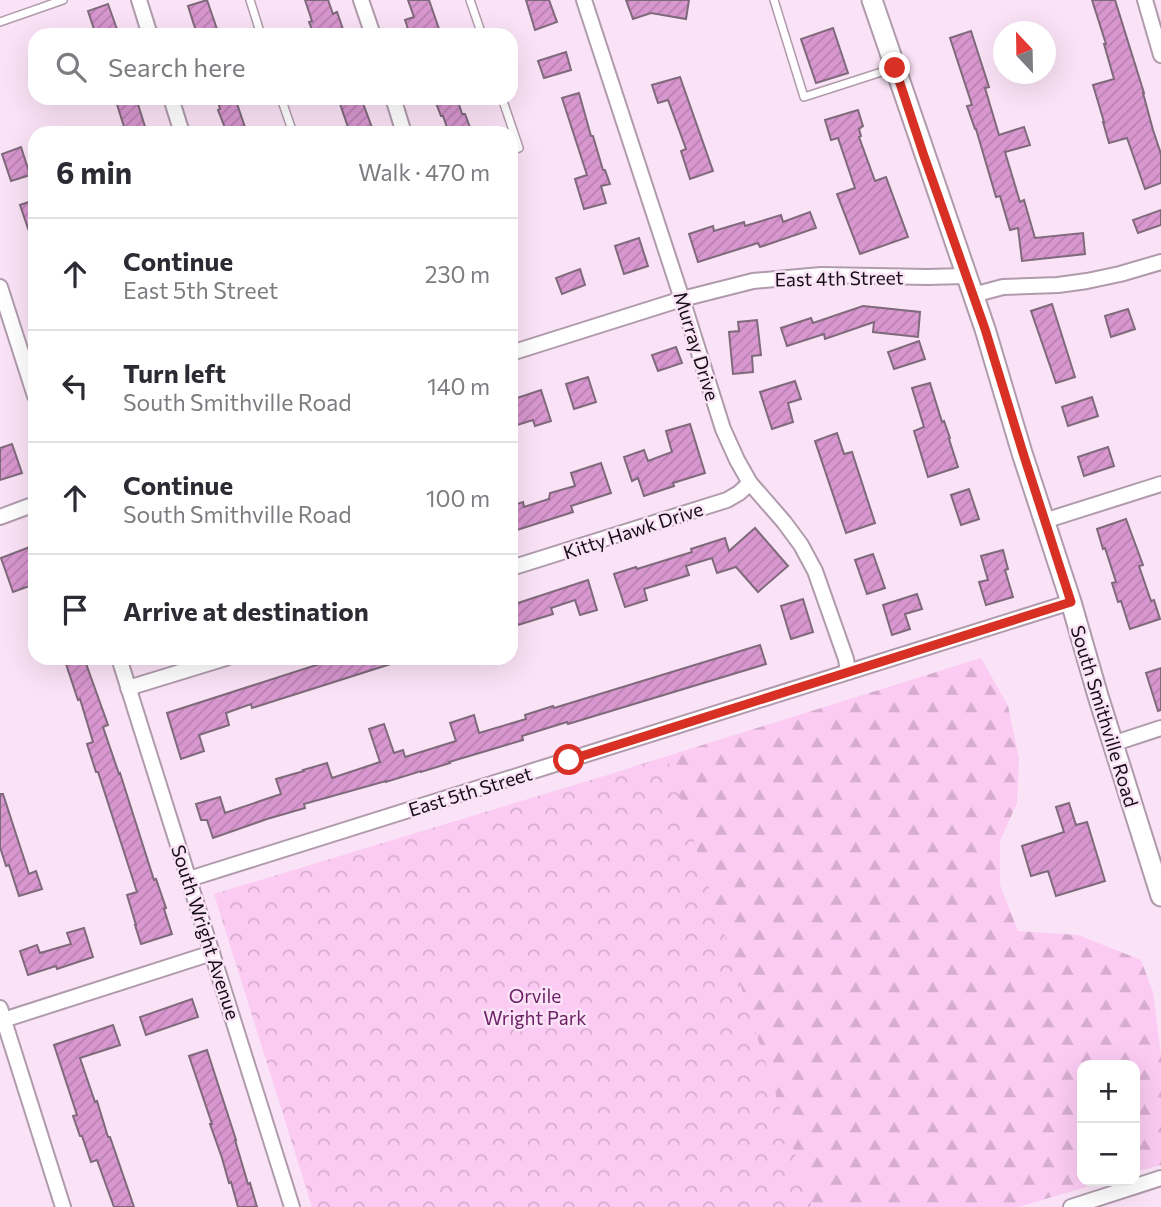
<!DOCTYPE html>
<meta charset="utf-8">
<style>
:root{--surface:#fff;--page:#f2f2f3;--text:#2b2b33;--muted:#7c7c81;--line:#e1e1e2}
body{margin:0;font-family:Commissioner,sans-serif;background:var(--page);color:var(--text)}
.controls{position:absolute;right:21px;bottom:21px;display:grid;overflow:hidden;border-radius:14px;box-shadow:0 7px 28px #0002}
.controls button{width:63px;height:63px;display:grid;place-items:center;padding:0;border:0;border-bottom:2px solid var(--line);background:var(--surface);color:var(--text);font:35px sans-serif}
.compass{position:absolute;left:993px;top:21px;width:63px;height:63px;border-radius:50%;background:var(--surface);box-shadow:0 7px 28px #0002;rotate:338deg}
.stop{position:absolute;width:21px;height:21px;margin:-16px;border:5px solid #d93025;border-radius:50%;background:#fff}
.stop.end{background:#d93025;border-color:#fff;box-shadow:0 2px 7px #0008}
.list{margin:0;padding:0;list-style:none}
h2{display:flex;justify-content:space-between;align-items:center;height:91px;margin:0;padding:0 28px;font-size:30px}
h2 small{font-size:23px;font-weight:400;color:var(--muted)}
.list li{display:grid;grid-template-columns:46px 1fr auto;gap:21px;align-items:center;box-sizing:border-box;height:112px;padding:0 28px;border-top:2px solid var(--line)}
.list b{display:block;font-size:26px;white-space:nowrap}
.list p{margin:0;font-size:23px;white-space:nowrap;color:var(--muted)}
.list em{font-size:23px;font-style:normal;color:var(--muted)}
.icon{flex:none;width:38px;height:38px;fill:none;stroke:currentColor;stroke-width:2;stroke-linecap:round;stroke-linejoin:round}
.map{position:relative;flex:none;width:1161px;height:1207px;overflow:hidden}
.search{position:absolute;background:var(--surface);box-shadow:0 7px 28px #0002;left:28px;top:28px;width:490px;height:77px;display:flex;align-items:center;gap:18px;box-sizing:border-box;padding:0 24px;border-radius:21px;color:var(--muted);font-size:26px}
.panel{position:absolute;background:var(--surface);box-shadow:0 7px 28px #0002;left:28px;top:126px;width:490px;height:539px;border-radius:21px}
.map>svg:first-child{display:block}
.forest{fill:url(#forest-firs)}
.park{fill:url(#park-crowns)}
.building{fill:url(#building-hatch);stroke:#7f6a7b;stroke-width:2}
.lines{fill:none;stroke-linecap:round;stroke-linejoin:round}
.service-casing{stroke:#b09bad;stroke-width:10}
.minor-casing{stroke:#b09bad;stroke-width:18}
.secondary-casing{stroke:#b09bad;stroke-width:23}
.service{stroke:#fff;stroke-width:7}
.minor{stroke:#fff;stroke-width:14}
.secondary{stroke:#fff;stroke-width:19}
.route{stroke:#d93025;stroke-width:9}
.labels{text-anchor:middle;dominant-baseline:central;stroke-width:5;stroke-linejoin:round;paint-order:stroke}
.street-label{font-size:19px;fill:#160e15;stroke:#fae3f6}
.park-label{font-size:19px;fill:#6d2166;stroke:#fae3f6}
</style>
<div class="map">
<svg width="1161" height="1207" viewBox="0 0 1161 1207">
<defs>
<pattern id="forest-firs" width="22" height="20" patternUnits="userSpaceOnUse" patternTransform="scale(1.75)"><rect width="22" height="20" fill="#fbcbf3"/><path d="M5 1l3.5 6h-7zM16 11l3.5 6h-7z" fill="#d6adcf"/></pattern>
<pattern id="park-crowns" width="20" height="18" patternUnits="userSpaceOnUse" patternTransform="scale(1.75)"><rect width="20" height="18" fill="#fbcbf3"/><path d="M2 6a3 3 0 1 1 6 0M12 15a3 3 0 1 1 6 0" fill="none" stroke="#d6adcf"/></pattern>
<pattern id="building-hatch" width="6" height="6" patternUnits="userSpaceOnUse" patternTransform="scale(1.75)"><rect width="6" height="6" fill="#d897cf"/><path d="M-1 1l2-2M0 6l6-6M5 7l2-2" fill="none" stroke="#b981b1"/></pattern>
</defs>
<rect width="100%" height="100%" fill="#fae3f6"/>
<polygon class="forest" points="981,658 1008,706 1019,759 1017,803 1000,841 1000,885 1018,931 1078,935 1141,960 1153,992 1161,1057 1161,1165 1135,1172 1135,1065 1082,1065 1082,1181 1107,1181 1018,1207 599,1207 626,769"/>
<polygon class="park" points="667,757 812,1207 312,1207 214,894"/>
<g class="building">
<polygon points="207,0 219,35 198,35 194,25 188,6"/>
<polygon points="305,0 328,0 333,14 337,12 344,32 334,35 314,35 309,22 312,21"/>
<polygon points="408,0 429,0 439,29 423,35 410,35 405,20 414,17"/>
<polygon points="526,0 549,0 557,22 535,30"/>
<polygon points="626,0 689,0 686,19 651,13 633,19"/>
<polygon points="1092,0 1115,0 1144,93 1143,93 1153,130 1161,154 1161,183 1145,189 1127,138 1109,143 1103,122 1104,122 1093,85 1114,79 1104,44 1106,44"/>
<polygon points="108,4 119,35 96,35 88,11"/>
<polygon points="833,28 848,73 816,83 801,39"/>
<polygon points="971,31 989,87 985,88 999,135 1024,127 1030,145 1005,152 1020,202 1024,200 1035,238 1083,233 1085,254 1022,261 1018,228 1010,230 1000,196 996,197 976,129 975,129 967,106 972,105 950,38"/>
<polygon points="566,52 571,70 544,78 538,61"/>
<polygon points="680,77 713,171 690,179 681,151 686,149 668,100 658,103 652,85"/>
<polygon points="579,93 591,136 593,136 603,170 605,170 610,184 601,186 606,203 584,209 575,179 587,175 562,98"/>
<polygon points="115,98 136,98 147,133 126,133"/>
<polygon points="217,98 235,98 247,133 227,133 218,110 220,109"/>
<polygon points="338,98 361,98 374,133 350,133"/>
<polygon points="434,98 457,98 462,114 465,114 472,133 449,133 443,116 441,116"/>
<polygon points="858,110 863,126 859,129 861,136 859,137 875,181 886,177 908,237 860,254 837,194 855,188 838,138 831,140 825,120"/>
<polygon points="21,147 30,175 11,181 2,154"/>
<polygon points="35,200 35,242 33,243 20,205"/>
<polygon points="1161,210 1161,225 1138,233 1133,220"/>
<polygon points="810,212 816,228 760,247 758,243 698,262 689,234 713,226 714,231 744,222 745,226 781,215 783,222"/>
<polygon points="639,238 648,266 624,274 615,246"/>
<polygon points="580,269 585,285 562,294 556,278"/>
<polygon points="1052,304 1075,377 1056,383 1031,311"/>
<polygon points="863,306 920,312 918,337 873,332 874,322 825,339 824,334 787,346 781,328 811,318 813,323"/>
<polygon points="1128,309 1135,329 1111,337 1105,316"/>
<polygon points="757,320 761,355 752,356 753,372 733,374 729,332 739,331 738,322"/>
<polygon points="919,341 925,359 894,369 888,352"/>
<polygon points="676,347 682,363 658,371 652,355"/>
<polygon points="588,377 596,402 574,409 566,384"/>
<polygon points="795,381 801,399 788,403 793,422 772,429 760,392"/>
<polygon points="930,383 942,422 944,421 950,438 949,439 958,467 928,477 914,431 924,427 912,388"/>
<polygon points="541,390 551,421 535,426 533,420 511,427 511,400"/>
<polygon points="1092,397 1098,416 1068,426 1062,407"/>
<polygon points="690,424 705,473 673,483 674,486 644,496 638,478 632,481 624,457 644,450 648,461 672,452 666,431"/>
<polygon points="837,433 844,454 852,452 875,523 846,533 815,441"/>
<polygon points="12,444 22,473 0,480 0,448"/>
<polygon points="1108,447 1114,466 1084,476 1078,457"/>
<polygon points="601,463 611,493 571,506 573,512 511,532 511,506 523,502 524,507 549,499 550,493 575,486 571,473"/>
<polygon points="969,489 979,519 961,525 951,495"/>
<polygon points="1126,519 1143,565 1139,566 1151,601 1154,600 1160,619 1130,629 1121,601 1118,602 1112,583 1116,582 1105,548 1103,549 1097,529"/>
<polygon points="755,528 788,566 758,592 736,567 717,573 712,558 686,566 689,575 644,589 647,600 625,607 614,574 636,567 637,569 692,552 691,549 725,538 729,551"/>
<polygon points="35,545 35,584 13,592 1,558"/>
<polygon points="1003,550 1008,569 1005,570 1013,597 986,605 979,582 988,580 981,556"/>
<polygon points="873,554 885,588 867,594 855,560"/>
<polygon points="588,580 597,610 580,615 575,600 551,608 553,614 518,625 512,605"/>
<polygon points="917,594 922,609 905,614 910,629 892,635 883,605"/>
<polygon points="803,599 813,632 791,639 781,606"/>
<polygon points="760,645 766,664 568,724 567,722 522,736 523,740 449,762 450,763 421,772 421,771 386,782 386,781 304,804 305,808 267,819 213,838 207,820 201,820 196,804 220,797 225,813 281,794 276,779 304,771 303,770 327,763 332,778 380,762 369,729 384,724 394,753 403,750 405,757 456,741 450,723 474,715 479,733 526,719 525,715 553,706 554,708"/>
<polygon points="64,658 84,658 108,725 103,727 119,774 120,773 154,880 156,879 166,908 164,909 172,934 141,944 135,925 136,925 127,895 137,892 98,772 96,772 87,744 93,742 80,699 78,700"/>
<polygon points="338,658 399,658 400,661 252,708 251,704 226,713 229,725 199,735 204,751 181,759 167,713"/>
<polygon points="1161,668 1161,710 1158,711 1146,673"/>
<polygon points="0,794 3,794 29,874 36,871 42,889 19,896 9,865 6,866 0,847"/>
<polygon points="1069,803 1076,825 1087,822 1105,881 1056,896 1048,871 1031,876 1022,846 1064,832 1056,807"/>
<polygon points="84,928 93,957 57,969 56,966 28,975 20,951 37,945 40,953 71,944 67,933"/>
<polygon points="192,999 198,1017 146,1035 140,1017"/>
<polygon points="113,1025 120,1045 80,1058 95,1102 97,1101 108,1137 110,1137 134,1207 114,1207 97,1160 91,1162 82,1136 80,1136 73,1116 77,1115 54,1045"/>
<polygon points="207,1050 236,1140 235,1140 248,1184 250,1183 257,1207 238,1207 231,1182 229,1183 222,1158 210,1124 212,1124 189,1056"/>
</g>
<g class="lines">
<defs>
<g id="service">
<polyline points="250,0 261,35"/>
<polyline points="470,0 482,35"/>
<polyline points="774,0 804,97 894,68"/>
<polyline points="0,22 63,0"/>
<polyline points="281,98 293,133"/>
<polyline points="502,98 519,148 511,151"/>
</g>
<g id="minor">
<polyline points="139,0 150,35"/>
<polyline points="361,0 373,35"/>
<polyline points="584,0 682,299 723,429 737,460 750,483 784,522 801,545 815,571 846,659 848,672"/>
<polyline points="1145,0 1161,55"/>
<polyline points="171,98 182,133"/>
<polyline points="393,98 404,133"/>
<polyline points="0,287 35,396"/>
<polyline points="973,295 1003,287 1058,285 1087,281 1120,274 1161,262"/>
<polyline points="511,353 682,299 753,281 821,275 927,277 966,276"/>
<polyline points="0,517 35,504"/>
<polyline points="1044,521 1161,484"/>
<polyline points="511,568 727,500 739,493 750,483"/>
<polyline points="119,658 292,1207"/>
<polyline points="128,688 226,658"/>
<polyline points="1112,744 1161,728"/>
<polyline points="189,879 1071,602"/>
<polyline points="0,1008 63,1207"/>
<polyline points="0,1021 212,953"/>
<polyline points="1071,1207 1161,1178"/>
</g>
<polyline id="secondary" points="872,0 985,329 1022,453 1071,602 1098,696 1161,896"/>
</defs>
<use href="#service" class="service-casing"/>
<use href="#minor" class="minor-casing"/>
<use href="#secondary" class="secondary-casing"/>
<use href="#service" class="service"/>
<use href="#minor" class="minor"/>
<use href="#secondary" class="secondary"/>
</g>
<g class="lines">
<polyline class="route" points="569,760 1071,602 1023,453 985,329 924,156 895,68"/>
</g>
<g class="labels">
<g class="street-label">
<text transform="translate(839 278) rotate(-1)">East 4th Street</text>
<text transform="translate(697 346) rotate(73)">Murray Drive</text>
<text transform="translate(633 530) rotate(-18)">Kitty Hawk Drive</text>
<text transform="translate(1105 716) rotate(73)">South Smithville Road</text>
<text transform="translate(470 791) rotate(-17)">East 5th Street</text>
<text transform="translate(206 932) rotate(72)">South Wright Avenue</text>
</g>
<g class="park-label">
<text x="535" y="995">Orvile<tspan x="535" dy="22">Wright Park</tspan></text>
</g>
</g>
</svg>
<div class="controls">
<button>+</button>
<button>−</button>
</div>
<svg class="compass" viewBox="-18 -18 36 36"><path d="M0-13l5 13h-10z" fill="#e53935"/><path d="M0 13l5-13h-10z" fill="#7c7c81"/></svg>
<div class="stop" style="left:569px;top:760px"></div>
<div class="stop end" style="left:895px;top:68px"></div>
<div class="search"><svg class="icon" aria-label="search" viewBox="0 0 24 24"><circle cx="10" cy="10" r="6"/><path d="M15 15l6 6"/></svg>Search here</div>
<section class="panel">
<h2>6 min<small>Walk · 470 m</small></h2>
<ul class="list">
<li><svg class="icon" aria-label="ahead" viewBox="0 0 24 24"><path d="M12 20V5M6 11l6-6 6 6"/></svg><div><b>Continue</b><p>East 5th Street</p></div><em>230 m</em></li>
<li><svg class="icon" aria-label="left" viewBox="0 0 24 24"><path d="M17 20v-9H6M10 6l-5 5 5 5"/></svg><div><b>Turn left</b><p>South Smithville Road</p></div><em>140 m</em></li>
<li><svg class="icon" aria-label="ahead" viewBox="0 0 24 24"><path d="M12 20V5M6 11l6-6 6 6"/></svg><div><b>Continue</b><p>South Smithville Road</p></div><em>100 m</em></li>
<li><svg class="icon" aria-label="arrive" viewBox="0 0 24 24"><path d="M6 21V4h12l-3 4 3 4H6"/></svg><div><b>Arrive at destination</b></div></li>
</ul>
</section>
</div>
